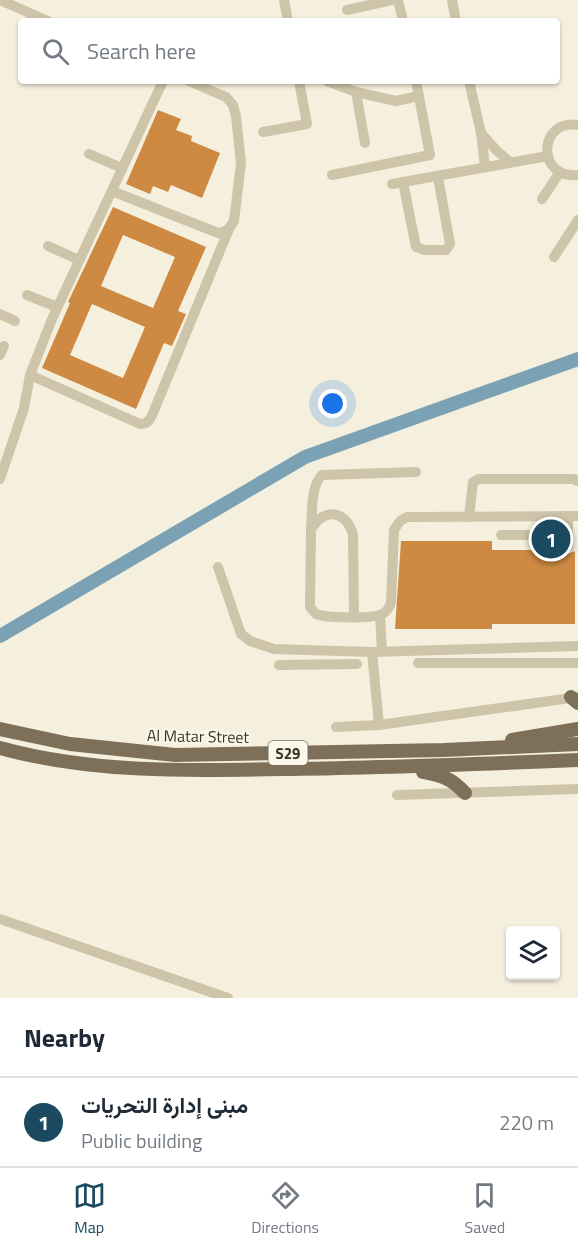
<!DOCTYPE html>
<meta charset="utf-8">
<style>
:root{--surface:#fff;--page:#f6f6f7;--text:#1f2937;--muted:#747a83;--line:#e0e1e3;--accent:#1b4960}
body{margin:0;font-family:"Titillium Web",Vazirmatn,sans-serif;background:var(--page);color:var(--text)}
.controls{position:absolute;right:18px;bottom:18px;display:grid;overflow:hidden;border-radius:6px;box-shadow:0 2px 4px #0004}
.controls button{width:54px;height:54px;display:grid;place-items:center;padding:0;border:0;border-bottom:2px solid var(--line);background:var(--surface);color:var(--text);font:30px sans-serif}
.you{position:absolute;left:333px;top:404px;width:21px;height:21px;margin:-15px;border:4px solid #fff;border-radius:50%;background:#1a73e8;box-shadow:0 0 0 9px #1a73e833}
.badge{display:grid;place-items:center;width:39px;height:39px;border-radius:50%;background:var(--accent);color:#fff;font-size:20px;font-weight:700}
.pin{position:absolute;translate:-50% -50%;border:3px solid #fff;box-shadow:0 2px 6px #0006}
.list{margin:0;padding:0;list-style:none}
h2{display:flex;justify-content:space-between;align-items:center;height:78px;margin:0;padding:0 24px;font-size:26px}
h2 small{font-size:20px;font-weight:400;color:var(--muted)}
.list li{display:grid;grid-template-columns:39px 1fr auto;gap:18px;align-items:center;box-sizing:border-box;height:90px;padding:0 24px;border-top:2px solid var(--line)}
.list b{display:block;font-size:22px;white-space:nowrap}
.list p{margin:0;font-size:20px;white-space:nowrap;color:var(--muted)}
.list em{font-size:20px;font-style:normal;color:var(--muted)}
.icon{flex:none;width:33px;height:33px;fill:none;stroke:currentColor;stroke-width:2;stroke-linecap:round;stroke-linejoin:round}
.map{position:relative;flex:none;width:578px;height:998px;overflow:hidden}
.search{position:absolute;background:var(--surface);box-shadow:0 2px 4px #0004;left:18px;right:18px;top:18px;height:66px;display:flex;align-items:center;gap:15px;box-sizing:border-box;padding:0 21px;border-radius:6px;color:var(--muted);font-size:22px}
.sheet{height:168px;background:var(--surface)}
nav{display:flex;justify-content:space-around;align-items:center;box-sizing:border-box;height:84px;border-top:2px solid var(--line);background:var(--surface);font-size:16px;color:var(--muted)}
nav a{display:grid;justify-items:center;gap:3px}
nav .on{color:var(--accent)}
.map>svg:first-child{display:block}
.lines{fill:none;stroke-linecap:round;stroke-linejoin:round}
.river{stroke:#7ba2b4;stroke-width:14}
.building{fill:#ce8a42;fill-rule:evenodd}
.minor{stroke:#cec4a9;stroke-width:10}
.major{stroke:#7e6f59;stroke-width:14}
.labels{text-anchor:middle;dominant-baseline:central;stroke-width:4.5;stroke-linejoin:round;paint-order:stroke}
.shield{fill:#fbf8eb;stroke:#756e63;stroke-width:1.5}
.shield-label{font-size:15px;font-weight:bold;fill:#3b3329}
.street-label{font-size:16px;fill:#3b3329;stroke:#fbf8eb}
</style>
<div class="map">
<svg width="578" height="998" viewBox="0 0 578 998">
<rect width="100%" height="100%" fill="#f5f0de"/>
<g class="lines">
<polyline class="river" points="0,636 305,457 578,359"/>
</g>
<g class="building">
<polygon points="158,110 181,119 176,130 192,136 191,141 220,153 202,198 171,185 168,192 153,186 150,194 126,184"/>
<path d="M113,207L206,247L178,311L186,314L172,346L164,343L136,409L42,368L70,303L68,302ZM123,235L175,257L153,308L101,286ZM92,304L145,327L123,378L70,355Z"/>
<polygon points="401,541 492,541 492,550 561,550 567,554 575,551 575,624 492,624 492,629 395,629"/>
</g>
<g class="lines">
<g class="minor">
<polyline points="0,0 48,21"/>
<polyline points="284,0 288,21"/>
<polyline points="398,0 403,21"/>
<polyline points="452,0 456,21"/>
<polyline points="347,10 392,0"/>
<polyline points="327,81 356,92 396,101 419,96"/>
<polyline points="469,81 481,133 485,167"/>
<polyline points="356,92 365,143"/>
<path d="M578,125C537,119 537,180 578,175"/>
<polyline points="263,132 307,124 299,81"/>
<polyline points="481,133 496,150 510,162"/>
<polyline points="89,154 122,168"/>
<polyline points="332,175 430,155 416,81"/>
<polyline points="403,182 416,247 425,250 446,250 450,244 438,177"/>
<polyline points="392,184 548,156"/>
<path d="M112,191L218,233C227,232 229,229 234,221L241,163L236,116L233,105L226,97L189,81"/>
<polyline points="542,199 560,172"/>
<polyline points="48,246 79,260"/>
<polyline points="554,257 578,220"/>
<polyline points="27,295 57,307"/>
<polyline points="0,314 15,321"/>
<polyline points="0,355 4,346"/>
<path d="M30,375L140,424C148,424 150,420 153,413L229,229"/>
<polyline points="0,479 24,408 30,375 52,319 163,81"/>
<polyline points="568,516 568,547"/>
<polyline points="469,517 473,482 479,479 573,479 578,481"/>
<path d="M311,527C313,511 310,487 322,475L416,472"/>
<polyline points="501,535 568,535"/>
<polyline points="218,567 241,634 250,641 274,649 372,652 578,646"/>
<polyline points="380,616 382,651"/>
<path d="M354,617L353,535C347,510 323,507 311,530L310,607L316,614C326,618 374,619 382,614C387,612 389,608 391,603L394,530L400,521L407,517L578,516"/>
<polyline points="372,652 379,725"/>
<polyline points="418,663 578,663"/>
<polyline points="279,665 357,664"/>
<polyline points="336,727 379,725 578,697"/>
<polyline points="397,795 578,789"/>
<polyline points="0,919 228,998"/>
</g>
<g class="major">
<polyline points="571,697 578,703"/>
<polyline points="0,729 70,744 175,755 444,750 578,744"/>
<polyline points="512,740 578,729"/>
<path d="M0,748C91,773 188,771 281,769C380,768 479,764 578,760"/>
<path d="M423,772C443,776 451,778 465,793"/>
</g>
</g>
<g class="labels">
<rect class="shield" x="268.5" y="741" width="39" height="24" rx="4.5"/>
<g class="shield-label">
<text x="288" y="753">S29</text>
</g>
<g class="street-label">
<text transform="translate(198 736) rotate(1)">Al Matar Street</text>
</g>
</g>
</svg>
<div class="controls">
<button><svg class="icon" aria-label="layers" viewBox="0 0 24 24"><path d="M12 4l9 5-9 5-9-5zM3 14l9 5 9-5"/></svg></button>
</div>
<div class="you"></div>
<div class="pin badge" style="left:551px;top:539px">1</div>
<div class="search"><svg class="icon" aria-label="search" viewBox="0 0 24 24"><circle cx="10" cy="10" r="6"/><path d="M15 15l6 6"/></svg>Search here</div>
</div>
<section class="sheet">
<h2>Nearby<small></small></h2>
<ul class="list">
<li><span class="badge">1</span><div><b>مبنى إدارة التحريات</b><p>Public building</p></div><em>220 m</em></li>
</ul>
</section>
<nav>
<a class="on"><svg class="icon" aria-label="map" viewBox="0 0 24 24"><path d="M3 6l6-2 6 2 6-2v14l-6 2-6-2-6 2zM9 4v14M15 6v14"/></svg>Map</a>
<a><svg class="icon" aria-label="directions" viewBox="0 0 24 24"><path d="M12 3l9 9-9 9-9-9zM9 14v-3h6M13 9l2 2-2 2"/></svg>Directions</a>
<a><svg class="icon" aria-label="saved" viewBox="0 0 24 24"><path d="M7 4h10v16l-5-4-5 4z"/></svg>Saved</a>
</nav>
